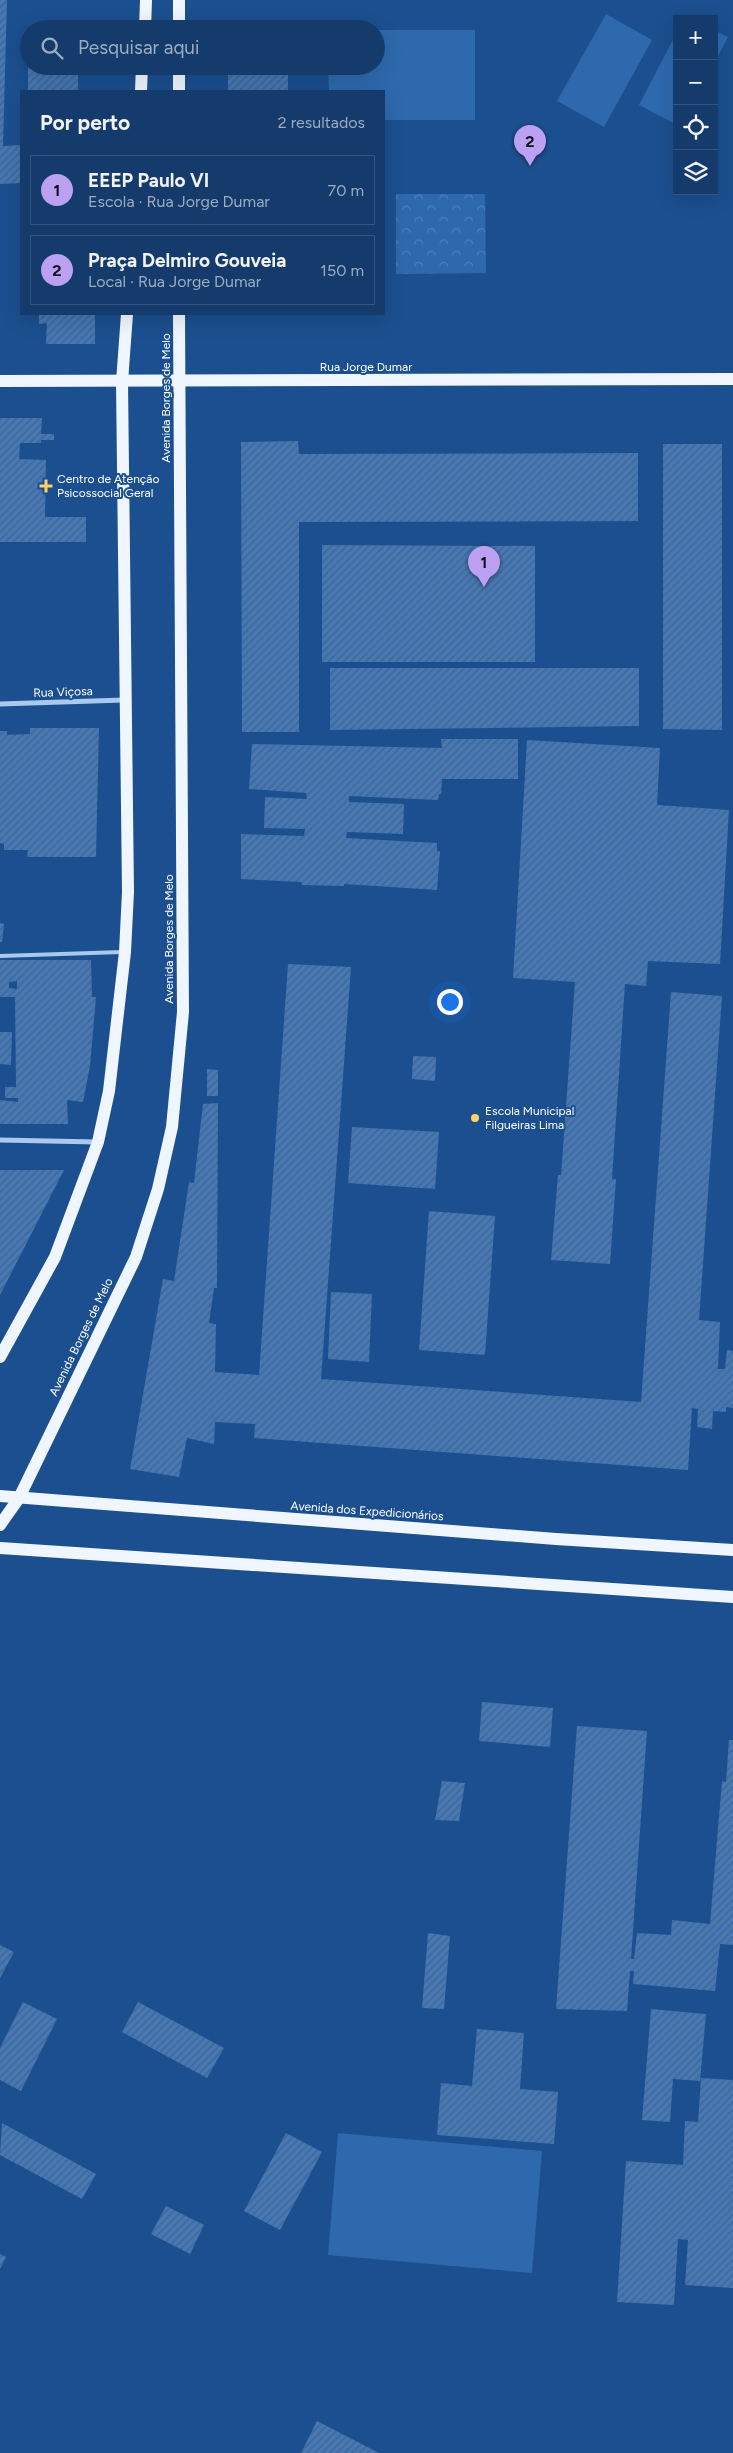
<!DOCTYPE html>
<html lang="pt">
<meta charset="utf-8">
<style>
:root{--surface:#143b6b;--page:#1d4271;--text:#f1f3f6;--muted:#9dadc1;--line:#33557e;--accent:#bca0f2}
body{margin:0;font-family:Figtree,sans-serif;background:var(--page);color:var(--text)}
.controls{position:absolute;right:15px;top:15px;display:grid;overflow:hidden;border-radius:0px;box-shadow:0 5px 20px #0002}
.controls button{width:45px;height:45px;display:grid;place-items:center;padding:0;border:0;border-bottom:1px solid var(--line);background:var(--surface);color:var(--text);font:25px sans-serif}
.you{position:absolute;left:449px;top:1001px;width:18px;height:18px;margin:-12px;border:4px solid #fff;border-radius:50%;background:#1a73e8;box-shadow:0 0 0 8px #1a73e833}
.badge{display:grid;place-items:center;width:32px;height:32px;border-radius:50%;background:var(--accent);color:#111;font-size:16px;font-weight:700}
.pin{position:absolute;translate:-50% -41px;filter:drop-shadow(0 1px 2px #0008)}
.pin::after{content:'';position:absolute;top:26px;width:18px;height:15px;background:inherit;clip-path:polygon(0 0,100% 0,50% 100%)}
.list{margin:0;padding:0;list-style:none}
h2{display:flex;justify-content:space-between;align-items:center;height:65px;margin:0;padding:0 20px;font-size:21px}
h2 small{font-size:16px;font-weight:400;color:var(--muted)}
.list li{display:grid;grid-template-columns:32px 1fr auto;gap:15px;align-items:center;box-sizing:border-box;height:70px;margin:0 10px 10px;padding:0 10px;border:1px solid var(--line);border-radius:0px}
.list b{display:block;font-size:19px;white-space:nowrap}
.list p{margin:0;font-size:16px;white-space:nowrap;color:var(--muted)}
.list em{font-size:16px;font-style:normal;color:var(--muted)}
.icon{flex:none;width:28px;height:28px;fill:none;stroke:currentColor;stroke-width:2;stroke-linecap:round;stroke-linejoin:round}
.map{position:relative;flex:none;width:733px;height:2453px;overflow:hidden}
.search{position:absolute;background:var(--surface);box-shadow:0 5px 20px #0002;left:20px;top:20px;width:365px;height:55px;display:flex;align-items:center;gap:12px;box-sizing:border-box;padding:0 18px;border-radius:28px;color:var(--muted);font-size:19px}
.panel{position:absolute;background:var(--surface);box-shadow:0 5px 20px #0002;left:20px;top:90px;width:365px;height:225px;border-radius:0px}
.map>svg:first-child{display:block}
.park{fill:url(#park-crowns)}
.pitch{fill:#2e69ad}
.building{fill:url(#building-hatch);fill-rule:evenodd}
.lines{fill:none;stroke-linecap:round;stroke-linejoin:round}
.service{stroke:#a9c9ee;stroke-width:4}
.minor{stroke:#a9c9ee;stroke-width:5}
.primary{stroke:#f0f6ff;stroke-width:12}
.poi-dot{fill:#ffd166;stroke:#1b4f8f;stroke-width:2}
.labels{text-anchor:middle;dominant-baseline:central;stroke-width:4;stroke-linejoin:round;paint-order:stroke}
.street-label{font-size:12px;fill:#fff;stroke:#1b4f8f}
.poi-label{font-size:12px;fill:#fff;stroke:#1b4f8f;text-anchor:start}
</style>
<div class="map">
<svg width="733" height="2453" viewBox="0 0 733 2453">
<defs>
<pattern id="park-crowns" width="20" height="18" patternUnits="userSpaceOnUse" patternTransform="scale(1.25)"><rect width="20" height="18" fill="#2e69ad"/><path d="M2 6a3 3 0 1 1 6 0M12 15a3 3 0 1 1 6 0" fill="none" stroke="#4d80b9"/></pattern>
<pattern id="building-hatch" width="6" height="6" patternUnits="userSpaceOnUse" patternTransform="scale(1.25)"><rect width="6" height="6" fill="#4478b7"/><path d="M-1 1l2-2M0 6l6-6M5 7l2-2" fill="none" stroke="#486282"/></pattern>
</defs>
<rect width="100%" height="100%" fill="#1b4f8f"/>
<polygon class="park" points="396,194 485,194 486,273 396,274"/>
<g class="pitch">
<polygon points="606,14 652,40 604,127 557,101"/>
<polygon points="376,30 475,30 475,120 384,120 384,91 329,91 328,66 376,66"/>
<polygon points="714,30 728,37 714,64"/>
<polygon points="677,32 677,125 639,105"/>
<polygon points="338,2133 542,2151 532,2273 328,2255"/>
</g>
<g class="building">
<polygon points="0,0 7,0 3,146 21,145 21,183 0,184"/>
<rect x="28" y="66" width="50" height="25"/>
<rect x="228" y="66" width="60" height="25"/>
<polygon points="39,314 95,314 95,344 46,344 47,323 39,324"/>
<polygon points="0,418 42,418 41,434 54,434 54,440 41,440 41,443 20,443 19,459 46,460 45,517 86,517 86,542 0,542"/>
<polygon points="298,441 299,454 638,453 638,521 299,522 299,732 242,732 241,442"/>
<polygon points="663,444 722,444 722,730 663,729"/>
<polygon points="322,545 535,546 535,662 322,662"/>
<polygon points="330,668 639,668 639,726 330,730"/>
<polygon points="30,728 99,728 96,857 27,857 28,850 4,850 4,844 0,843 0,731 7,731 7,735 30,734"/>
<polygon points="441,739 518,739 518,779 442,779 441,794 439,794 438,800 349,796 349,802 404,804 403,834 347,832 346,838 437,843 437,851 440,851 437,890 344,884 344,886 302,885 301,882 241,879 241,834 304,836 305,829 264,828 265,797 307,799 306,793 249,789 252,744 442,748"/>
<polygon points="527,740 660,748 657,805 729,810 720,964 648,961 646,986 625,984 612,1179 616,1179 610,1264 551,1260 558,1175 561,1175 575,982 513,978"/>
<polygon points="0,923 4,924 2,942 0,942"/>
<path d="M0,960H91L92,997H96L90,1066L83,1102L67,1100L68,1124H0V1100L18,1102V1098H5V1087H16L15,997H0ZM17,981V989L9,988V982Z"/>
<polygon points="288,964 351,967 321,1379 641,1402 671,992 722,996 699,1320 720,1322 718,1369 725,1369 727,1350 733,1351 733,1408 726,1407 726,1412 713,1411 712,1429 697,1427 698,1409 692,1408 688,1470 254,1438 255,1424 215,1422 214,1444 187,1438 179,1477 130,1469 163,1279 174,1281 189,1182 194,1183 203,1104 218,1103 217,1288 214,1288 209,1323 216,1324 215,1372 259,1375"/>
<polygon points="0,1032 12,1032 11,1065 0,1064"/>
<polygon points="413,1056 436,1057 435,1081 412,1079"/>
<polygon points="207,1069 218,1070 218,1096 207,1096"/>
<polygon points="352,1127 439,1132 435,1189 348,1183"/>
<polygon points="0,1170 64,1170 0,1295"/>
<polygon points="429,1211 495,1216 485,1355 419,1350"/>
<polygon points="331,1292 372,1294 369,1362 328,1359"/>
<polygon points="482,1702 553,1708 550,1747 479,1741"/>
<polygon points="577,1726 647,1731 631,1959 634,1959 637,1933 671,1935 672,1920 710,1924 722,1781 726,1782 729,1740 733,1740 733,1945 720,1944 715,1991 633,1984 634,1971 630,1971 627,2011 556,2009"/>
<polygon points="442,1781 465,1783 459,1821 435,1820"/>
<polygon points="428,1933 450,1936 444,2009 422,2008"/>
<polygon points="0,1945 14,1952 0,1978"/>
<polygon points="23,2002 57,2019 21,2091 0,2080 0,2048"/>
<polygon points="138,2002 224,2048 207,2078 122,2032"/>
<polygon points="651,2009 706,2014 700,2081 673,2079 670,2122 642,2120"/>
<polygon points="477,2029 524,2033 520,2089 558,2092 554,2144 437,2135 441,2083 472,2086"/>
<polygon points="701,2078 733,2080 733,2288 685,2285 688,2240 678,2239 674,2305 617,2302 626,2161 683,2165 685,2121 698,2122"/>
<polygon points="2,2123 96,2174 82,2199 0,2155"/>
<polygon points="286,2133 322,2152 280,2230 244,2211"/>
<polygon points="166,2206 204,2225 190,2254 151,2234"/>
<polygon points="0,2254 6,2257 0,2269"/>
<polygon points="317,2421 379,2453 301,2453"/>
</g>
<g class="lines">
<polyline class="service" points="0,956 122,952"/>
<g class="minor">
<polyline points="0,704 124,700"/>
<polyline points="0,1140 97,1142"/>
</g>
<g class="primary">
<polyline points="145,29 146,0"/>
<polyline points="179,29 179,0"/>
<polyline points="141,91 142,66"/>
<polyline points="179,91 179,66"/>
<polyline points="0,381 733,379"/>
<polyline points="0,1357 55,1257 98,1142 109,1091 125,952 128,892 122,382 127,314"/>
<polyline points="0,1496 556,1539 733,1550"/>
<polyline points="0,1525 19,1498 136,1257 158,1189 172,1127 183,1012 179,314"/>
<polyline points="0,1548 733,1597"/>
</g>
</g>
<g class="poi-dot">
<path d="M43.5 478.5h5v5h5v5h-5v5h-5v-5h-5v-5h5z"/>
<circle cx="475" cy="1118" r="5"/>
</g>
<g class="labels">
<g class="street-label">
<text x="366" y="367">Rua Jorge Dumar</text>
<text transform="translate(166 398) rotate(-90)">Avenida Borges de Melo</text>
<text transform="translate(63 692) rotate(-2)">Rua Viçosa</text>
<text transform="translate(169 939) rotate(-90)">Avenida Borges de Melo</text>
<text transform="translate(81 1337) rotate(-64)">Avenida Borges de Melo</text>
<text transform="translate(367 1511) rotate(4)">Avenida dos Expedicionários</text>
</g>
<g class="poi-label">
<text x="57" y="479">Centro de Atenção<tspan x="57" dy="14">Psicossocial Geral</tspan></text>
<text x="485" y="1111">Escola Municipal<tspan x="485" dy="14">Filgueiras Lima</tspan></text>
</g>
</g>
</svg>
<div class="controls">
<button>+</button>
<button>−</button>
<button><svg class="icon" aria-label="locate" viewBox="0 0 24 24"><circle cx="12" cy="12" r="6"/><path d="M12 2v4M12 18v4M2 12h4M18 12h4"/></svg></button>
<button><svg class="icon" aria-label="layers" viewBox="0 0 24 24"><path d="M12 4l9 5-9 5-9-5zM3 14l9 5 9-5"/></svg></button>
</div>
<div class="you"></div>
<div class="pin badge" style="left:484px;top:587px">1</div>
<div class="pin badge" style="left:530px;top:166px">2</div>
<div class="search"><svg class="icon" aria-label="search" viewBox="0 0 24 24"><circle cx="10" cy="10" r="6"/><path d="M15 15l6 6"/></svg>Pesquisar aqui</div>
<section class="panel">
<h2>Por perto<small>2 resultados</small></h2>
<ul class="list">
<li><span class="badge">1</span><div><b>EEEP Paulo VI</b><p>Escola · Rua Jorge Dumar</p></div><em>70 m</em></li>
<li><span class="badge">2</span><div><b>Praça Delmiro Gouveia</b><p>Local · Rua Jorge Dumar</p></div><em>150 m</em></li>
</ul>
</section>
</div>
